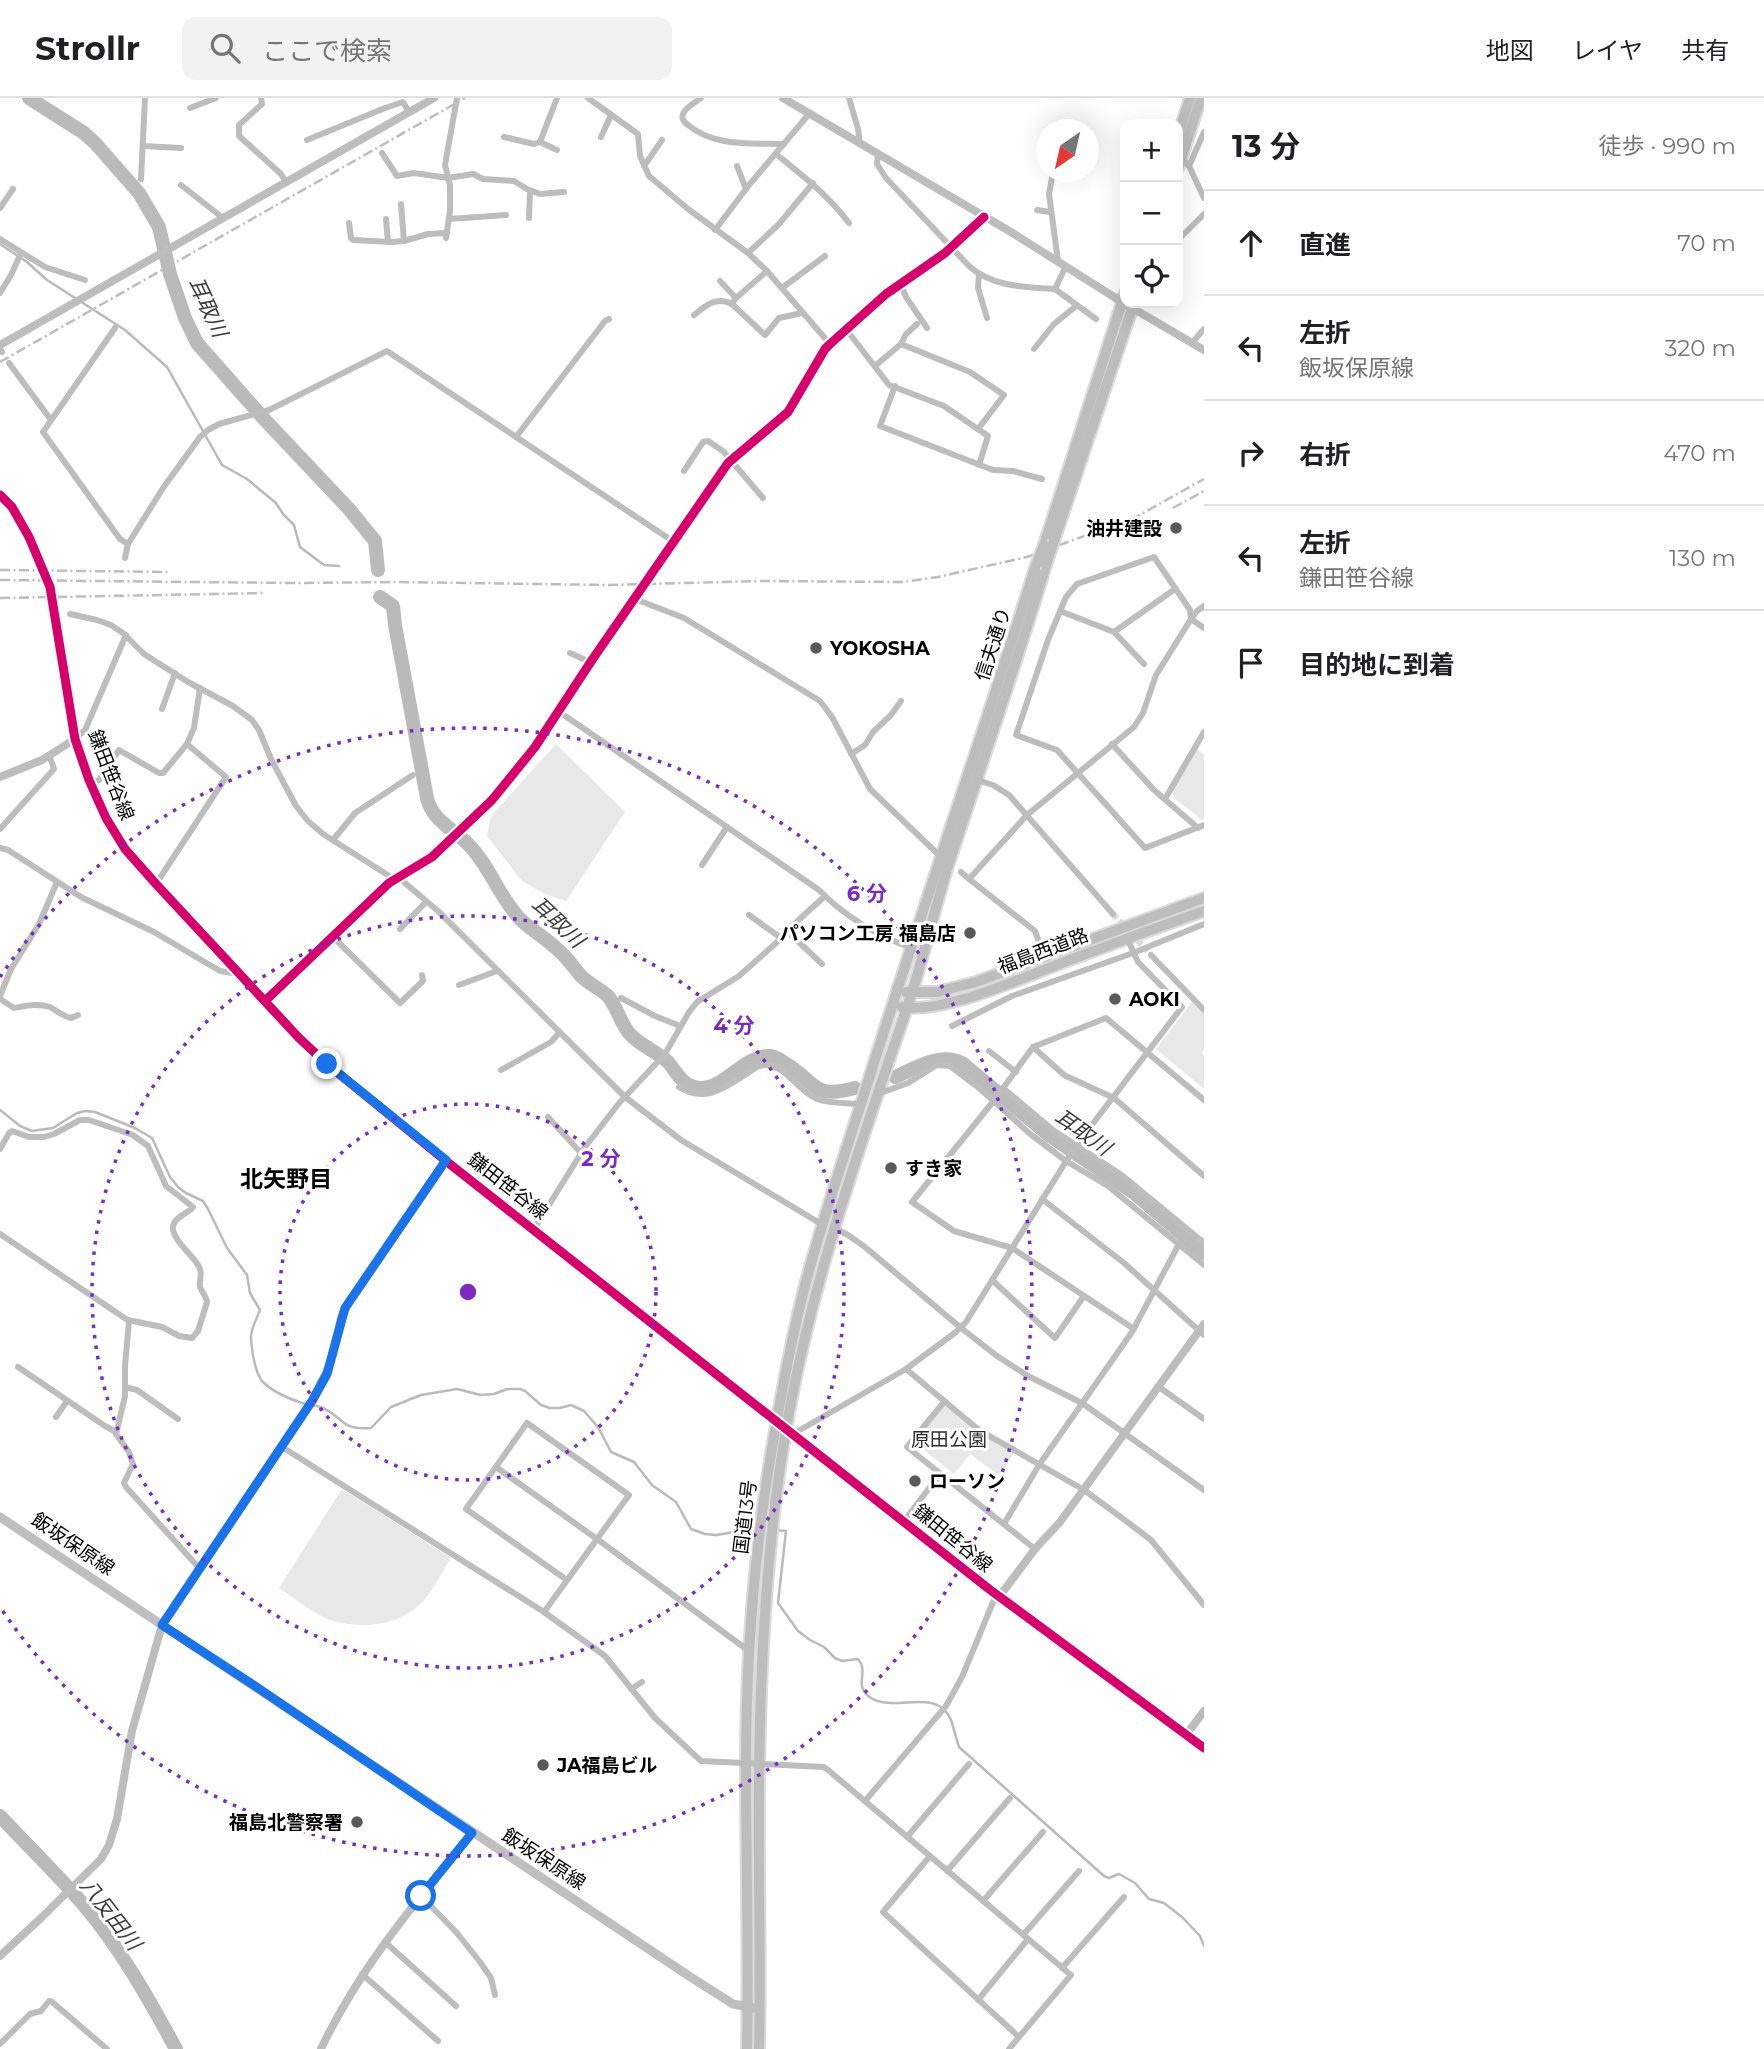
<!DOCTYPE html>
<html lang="ja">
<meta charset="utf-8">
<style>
:root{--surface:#fff;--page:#f2f2f2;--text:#202124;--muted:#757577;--line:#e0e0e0}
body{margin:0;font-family:Montserrat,"Noto Sans JP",sans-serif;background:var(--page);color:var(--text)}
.controls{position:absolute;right:21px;top:21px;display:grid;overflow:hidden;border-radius:14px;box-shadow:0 7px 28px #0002}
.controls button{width:63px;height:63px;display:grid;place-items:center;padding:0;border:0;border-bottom:2px solid var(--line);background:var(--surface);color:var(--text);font:35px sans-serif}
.compass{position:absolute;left:1036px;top:21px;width:63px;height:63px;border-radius:50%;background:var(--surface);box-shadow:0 7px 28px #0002;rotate:214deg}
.stop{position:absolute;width:21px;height:21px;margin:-16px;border:5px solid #1a73e8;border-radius:50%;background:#fff}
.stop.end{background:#1a73e8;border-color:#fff;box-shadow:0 2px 7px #0008}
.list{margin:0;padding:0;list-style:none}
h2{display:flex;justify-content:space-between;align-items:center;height:91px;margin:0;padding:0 28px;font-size:30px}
h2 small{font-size:23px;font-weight:400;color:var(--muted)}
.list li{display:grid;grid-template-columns:46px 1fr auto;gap:21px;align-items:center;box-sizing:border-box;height:105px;padding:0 28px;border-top:2px solid var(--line)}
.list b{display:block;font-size:26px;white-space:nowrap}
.list p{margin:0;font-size:23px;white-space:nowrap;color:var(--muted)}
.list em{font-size:23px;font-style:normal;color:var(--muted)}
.icon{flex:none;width:38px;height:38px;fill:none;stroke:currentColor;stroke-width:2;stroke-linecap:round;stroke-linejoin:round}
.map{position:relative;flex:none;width:1204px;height:1951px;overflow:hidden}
header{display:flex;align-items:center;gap:42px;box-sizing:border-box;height:98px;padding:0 35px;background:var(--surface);border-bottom:2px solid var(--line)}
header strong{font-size:33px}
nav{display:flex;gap:38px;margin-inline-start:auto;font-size:24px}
.search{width:490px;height:63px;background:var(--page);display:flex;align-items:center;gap:18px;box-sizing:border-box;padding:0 24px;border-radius:14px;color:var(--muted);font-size:26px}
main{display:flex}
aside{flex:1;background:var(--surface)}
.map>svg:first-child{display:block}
.green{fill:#e8e8e8}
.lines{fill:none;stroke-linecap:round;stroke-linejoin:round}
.stream{stroke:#bababa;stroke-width:2.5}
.river{stroke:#bababa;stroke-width:14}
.minor-tunnel{stroke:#d9d9d9;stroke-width:6;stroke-dasharray:6 3;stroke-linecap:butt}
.trunk-casing{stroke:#dbdbdb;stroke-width:14}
.minor{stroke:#bdbdbd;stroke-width:6}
.tertiary{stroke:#bdbdbd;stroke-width:8}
.secondary{stroke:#bfbfbf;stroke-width:9}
.trunk{stroke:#bdbdbd;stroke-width:10}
.rail{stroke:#bdbdbd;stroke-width:2.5;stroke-dasharray:10 3.5 2 3.5;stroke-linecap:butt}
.trunk-bridge-casing{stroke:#dbdbdb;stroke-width:14;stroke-linecap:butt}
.trunk-bridge{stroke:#bdbdbd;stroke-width:10}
.cycleway-casing{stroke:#fff;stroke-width:13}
.cycleway{stroke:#d6006c;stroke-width:9}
.route{stroke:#1a73e8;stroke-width:9}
.ring{fill:none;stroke:#7b2cbf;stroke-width:3.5;stroke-dasharray:3.5 7}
.poi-dot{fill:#595959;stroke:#fff;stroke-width:2.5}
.labels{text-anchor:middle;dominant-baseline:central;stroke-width:6;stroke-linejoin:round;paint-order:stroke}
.poi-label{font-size:19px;font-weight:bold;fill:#000;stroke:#fff;text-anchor:start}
.street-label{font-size:19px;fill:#000;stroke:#fff}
.park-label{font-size:19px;fill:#2c2c2c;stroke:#fff}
.water-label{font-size:21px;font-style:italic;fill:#3d3d3d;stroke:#fff}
.quarter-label{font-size:23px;font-weight:bold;fill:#000;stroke:#fff}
.centre{fill:#7b2cbf;stroke:#fff;stroke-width:3.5}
.ring-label{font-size:21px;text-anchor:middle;font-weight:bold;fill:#7b2cbf;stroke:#fff;stroke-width:6;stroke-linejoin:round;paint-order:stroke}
</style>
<header>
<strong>Strollr</strong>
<div class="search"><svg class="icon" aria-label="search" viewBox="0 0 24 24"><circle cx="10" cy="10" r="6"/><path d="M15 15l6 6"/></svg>ここで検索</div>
<nav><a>地図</a><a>レイヤ</a><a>共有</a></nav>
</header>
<main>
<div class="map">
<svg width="1204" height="1951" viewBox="0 0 1204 1951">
<rect width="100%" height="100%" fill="#fff"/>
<g class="green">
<polygon points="556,646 625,714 566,803 545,796 522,783 487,738 491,718"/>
<polygon points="1197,651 1204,657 1204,721 1202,722 1174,700 1172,692"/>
<polygon points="1192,904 1204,916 1204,951 1202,955 1204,957 1204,991 1156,951"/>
<polygon points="944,1307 1014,1355 999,1377 970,1356 954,1376 914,1344"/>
<path d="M342,1391L451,1460C442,1473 435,1489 425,1501C402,1528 362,1532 330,1522C314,1516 294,1500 279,1490Z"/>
</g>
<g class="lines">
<g class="stream">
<polyline points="0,146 27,164 47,182 125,232 167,269 222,367 247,381 276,405 283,416 294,427 300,449 324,467 339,468"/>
<path d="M0,1012L20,1028L32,1033L53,1030L77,1015L85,1013L95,1014L135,1030L152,1040L170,1079L178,1089L186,1095L203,1103L208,1111L227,1150L247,1177L250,1195L260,1212C257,1220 252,1228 251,1238C251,1248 255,1277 263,1284C272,1293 290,1301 302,1305C309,1307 316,1307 323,1310C346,1321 340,1332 371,1330L391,1309L421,1297L457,1291L481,1297L494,1296L507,1291H520L525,1293L541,1307L550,1310H560L571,1307L584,1313L598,1329L611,1354L634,1364L652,1387L676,1404L691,1431L705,1436L716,1437L729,1435L747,1428L758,1430"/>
<path d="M775,1432L786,1433L778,1505L798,1533L810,1542L824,1549L835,1560L842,1563L858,1561C870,1574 852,1588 871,1600C895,1615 937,1588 951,1622C954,1631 956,1640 959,1649L1104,1778L1109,1780L1119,1776L1135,1785L1149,1801L1164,1805L1182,1819L1200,1838L1204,1848"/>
</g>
<g class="river">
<polyline points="29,0 84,35 95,45 139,95 159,129 170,176 185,220 197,245 265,322 349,411 375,443 378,472"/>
<path d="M380,499L393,508L395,527L427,700C432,722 453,731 468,746C490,768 499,799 520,821C531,832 546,840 557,851C567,859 574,870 582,879C590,886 600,891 608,898C617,909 620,924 629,935C639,947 656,953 668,964C675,972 679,982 689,987C720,1002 740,956 771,958C776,959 781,962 785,965C817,984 811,1002 855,990"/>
<path d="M895,979C916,970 939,954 962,965L1050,1038L1134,1095L1204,1155"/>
<path d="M0,1718C27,1747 56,1775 82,1805C119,1848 149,1901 176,1951"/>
</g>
<polyline class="minor-tunnel" points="1113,816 1151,857"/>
<defs>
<g id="trunk">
<polyline points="1178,38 1190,0"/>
<polyline points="1178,70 1201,0"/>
<polyline points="1054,443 1134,205"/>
<polyline points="1044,447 1125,195"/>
<polyline points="906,894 937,894 976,884 1204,800"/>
<path d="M902,909C944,916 1021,880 1062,865C1109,847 1156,830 1204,813"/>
<path d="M747,1951C749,1857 746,1763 746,1668C746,1566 754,1456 771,1356C782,1293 793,1230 810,1169C827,1108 848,1047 867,987C921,814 981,643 1035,470"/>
<path d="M759,1951C761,1862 758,1772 759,1683C760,1566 766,1447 786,1332C811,1183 863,1040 911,898C925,854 935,809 949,765C982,666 1016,567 1046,467"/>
</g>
</defs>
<use href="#trunk" class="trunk-casing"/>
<g class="minor">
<polyline points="261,0 262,6 239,27 239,38 281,76 286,84"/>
<polyline points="588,0 638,36 640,58 649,78 688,111 748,155 767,173 830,246"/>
<path d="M701,0C696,4 687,9 684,14C680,20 684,24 688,27C714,49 752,45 784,46"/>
<polyline points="849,0 858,31 860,46"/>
<polyline points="190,10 216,0"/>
<polyline points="504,39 534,46 540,44 557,0"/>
<polyline points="601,39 611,17"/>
<polyline points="307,42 385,10 403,4 409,14"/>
<polyline points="540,44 557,52"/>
<polyline points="143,48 181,50"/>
<polyline points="382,55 397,78 414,75 448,80 473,76 483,81 514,83 527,91 540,96 564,94"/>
<path d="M776,56C802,77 828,97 849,125"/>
<path d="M878,56L877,66L886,80L969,168C992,189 1025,189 1055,191L1066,168"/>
<polyline points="1181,60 1189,68 1204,100"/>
<polyline points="644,68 662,42"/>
<polyline points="737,68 746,91"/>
<polyline points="1189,68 1204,34"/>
<polyline points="1053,74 1049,96 1058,163"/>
<polyline points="141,81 145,0"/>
<polyline points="181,87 223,120"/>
<polyline points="401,106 404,143"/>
<polyline points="0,110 13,91"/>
<polyline points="1037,112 1050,114"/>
<polyline points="529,120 530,93"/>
<polyline points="386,121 388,144"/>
<polyline points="449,121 506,117"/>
<polyline points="349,125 351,140 353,142 392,144 404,143 428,136 447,135"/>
<polyline points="715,132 749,87 809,16"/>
<polyline points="446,140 450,113 450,87 445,67 457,0"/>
<polyline points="0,141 45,169 85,182"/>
<polyline points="1178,142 1204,116"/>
<polyline points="748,155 779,126 813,85"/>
<polyline points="767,173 735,201 732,206 765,237 779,220 802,215"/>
<polyline points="979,176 978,190 987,220"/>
<polyline points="720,183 736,200"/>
<polyline points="901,187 906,199 927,230"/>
<polyline points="782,190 825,158"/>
<polyline points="1055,191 1096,221"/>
<polyline points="0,195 11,177 21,155"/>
<path d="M694,217C706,207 717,198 732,206"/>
<polyline points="115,230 43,334 120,441 128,446"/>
<polyline points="846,231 889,287 944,308 988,338 979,367"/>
<polyline points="1192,245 1204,231"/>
<polyline points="901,246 906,236 917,226"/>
<polyline points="0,251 2,254"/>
<polyline points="1034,251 1054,226 1076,208"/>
<polyline points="9,265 51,322"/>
<polyline points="875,268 901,246 970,274 1004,297 978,331"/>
<polyline points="895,288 880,328 993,372 1013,373 1042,381"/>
<polyline points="516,339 605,223 609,221"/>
<polyline points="684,373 703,344 708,343 723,353 763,400"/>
<polyline points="125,460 128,446 163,390 200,339 208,332 219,326 269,312 387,253 674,444"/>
<polyline points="635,501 684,520 820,603 832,619 870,691 941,759"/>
<polyline points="1060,513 1114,534 1175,491"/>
<polyline points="70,516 97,522 111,527 123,535 144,556 188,584 233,608 252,622 259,632 271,661 296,708 308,723 323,736 394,781"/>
<polyline points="1204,530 1191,521 1190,512 1154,459 1077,486 1066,499 1048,542 1016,637 1057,652 1145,750 1204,727"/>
<polyline points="1114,534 1144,566"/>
<polyline points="570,555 590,564"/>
<polyline points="162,611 175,575"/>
<path d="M558,613L819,792C842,816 878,839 910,849"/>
<polyline points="75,641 85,632 126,537"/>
<polyline points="1112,646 1154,692 1198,730"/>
<polyline points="851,656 865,647 873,634 891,617 901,603"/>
<polyline points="977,682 993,687 1009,697 1113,816"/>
<polyline points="91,686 99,682 119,652 159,675 163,675 187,646 194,630 200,590"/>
<polyline points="1165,701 1204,634"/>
<polyline points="0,731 54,671 49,657"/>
<polyline points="333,742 355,715 413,677"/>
<polyline points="0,750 8,752 81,799 154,834 220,873 239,876"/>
<polyline points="702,767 727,729"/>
<polyline points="961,774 969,781"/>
<polyline points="398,779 438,813 625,999 681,1042 823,1127"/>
<polyline points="156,786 226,679 187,646"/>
<polyline points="749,817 781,840"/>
<polyline points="400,831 426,804"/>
<polyline points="787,833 822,866"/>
<polyline points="333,839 400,905 423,883 422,877"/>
<polyline points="1127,840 1138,864 1182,909 1075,1049 966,1224 956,1234 906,1271 979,1332 1084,1392 1130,1426 1151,1442 1204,1507"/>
<polyline points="1151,857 1204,912"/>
<polyline points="1044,858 1035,833 969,781 1027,717 1134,629 1143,615 1156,577 1191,521 1197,513 1204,508"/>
<polyline points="459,887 497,873"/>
<polyline points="0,898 11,871 39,826 57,784"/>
<polyline points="621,900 655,918 680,928"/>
<path d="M0,901L14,910C26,908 37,905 50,909C57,913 63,918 71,920L78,917"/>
<polyline points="265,903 389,785 432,759 492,702 535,649 592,562 728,365 788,314 825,251 830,246 886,196 945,155 984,119"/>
<polyline points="952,928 1012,898 1133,855 1204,826"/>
<polyline points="1033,949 1064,977 1114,1000 1204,1078"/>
<polyline points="989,953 1016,974"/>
<polyline points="501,972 551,944 559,935"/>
<path d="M679,989C705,1006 726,989 748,975C755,970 760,966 768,967C788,970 799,994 817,1001C830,1006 848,1005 861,1006"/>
<polyline points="1003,990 1053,1032 1123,1078 1204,1145"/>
<polyline points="878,996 908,985 937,967 950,968 978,989 1029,1035 1066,1063 1108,1088 1204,1167"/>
<polyline points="548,1019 581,1055"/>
<path d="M0,1051L9,1035L12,1033L29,1039H44L54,1036L80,1022H89L133,1037L148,1048L166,1088L193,1109C188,1116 175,1118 173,1128C171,1142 196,1159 200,1171C202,1177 199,1183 200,1189C202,1194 206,1198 207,1204L198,1233L192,1240L179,1238L162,1229L128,1222"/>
<polyline points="1042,1101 1124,1165 1204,1237"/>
<polyline points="834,1130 848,1137 865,1149 961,1230 997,1258 1028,1278 1082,1305 1204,1392"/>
<polyline points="534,1131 585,1049 620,1004 665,956 689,914 697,904 739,878 775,846 792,828 825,798"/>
<polyline points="0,1136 129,1223 125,1268 125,1298 116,1336 129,1354 133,1366 124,1385 126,1389 200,1471"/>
<polyline points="993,1183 1055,1240 1084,1198"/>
<polyline points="1134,1231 1012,1150 954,1133 912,1104 996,1000 1033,949 1106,920 1204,1002"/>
<polyline points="18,1269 105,1328 116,1334"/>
<polyline points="125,1289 137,1292 178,1321"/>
<polyline points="1159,1289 1204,1321"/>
<polyline points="944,1304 907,1349 1035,1451"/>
<polyline points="56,1319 67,1303"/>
<polyline points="793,1336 906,1271"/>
<polyline points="282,1349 544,1514 605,1558 655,1620 701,1663 824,1669 828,1672 1071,1877 1009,1951"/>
<polyline points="496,1369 597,1441 749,1553"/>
<polyline points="904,1423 940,1376"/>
<polyline points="1004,1426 1039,1367 1132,1234 1179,1146"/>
<polyline points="544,1514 629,1397 527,1325 466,1411 567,1482"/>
<polyline points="631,1591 642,1584"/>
<polyline points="865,1703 946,1608 962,1579 996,1497"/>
<polyline points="907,1739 969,1666"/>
<polyline points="930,1758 883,1814 1019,1939"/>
<polyline points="947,1773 1010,1700"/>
<polyline points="421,1798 457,1835 480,1864 491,1880 495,1897"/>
<polyline points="983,1803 1043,1734"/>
<polyline points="1023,1837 1079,1773"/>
<polyline points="385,1844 456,1908"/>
<polyline points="1062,1870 1124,1799"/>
<polyline points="362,1876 438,1943"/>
<polyline points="978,1902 1028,1841"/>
<polyline points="0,1946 30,1916 41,1913 49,1903 51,1903 107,1951"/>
</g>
<g class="tertiary">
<polyline points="783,0 1011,134 1122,204 1204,252"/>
<polyline points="0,247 434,0"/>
<polyline points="0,397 12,409 29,439 50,489 75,641 89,682 106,720 125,751 156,786 299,940 327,966 446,1063 989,1491 1204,1650"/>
<polyline points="0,679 42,662 75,641"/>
<polyline points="999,1499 1035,1451 1060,1424 1204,1226"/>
<polyline points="1186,1637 1204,1613"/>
<polyline points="0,1858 41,1820 101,1761 109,1747 117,1721 132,1633 162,1527 312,1303 330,1266 341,1220 345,1210 446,1063"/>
<path d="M321,1951C359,1870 416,1804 472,1735"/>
</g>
<polyline class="secondary" points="0,1419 692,1880 733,1906 754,1910"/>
<use href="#trunk" class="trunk"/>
<g class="rail">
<polyline points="0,264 465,0"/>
<polyline points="1173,410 1204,393"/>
<polyline points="0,472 168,474"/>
<polyline points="0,482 293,485 395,484 608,487 762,483 902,484 938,479 1027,459 1136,419 1204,381"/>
<polyline points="0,500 266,495"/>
</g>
<defs>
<g id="trunk-bridge">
<polyline points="1046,467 1054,443"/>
<polyline points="1035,470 1044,447"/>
</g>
</defs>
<use href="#trunk-bridge" class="trunk-bridge-casing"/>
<use href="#trunk-bridge" class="trunk-bridge"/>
<defs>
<g id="cycleway">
<polyline points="0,397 12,409 29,439 50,489 75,641 89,682 106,720 125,751 156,786 299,940 327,966 446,1063 989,1491 1204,1650"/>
<polyline points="265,903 389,785 432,759 492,702 535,649 592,562 728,365 788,314 825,251 830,246 886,196 945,155 984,119"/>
</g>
</defs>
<use href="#cycleway" class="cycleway-casing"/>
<use href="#cycleway" class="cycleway"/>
</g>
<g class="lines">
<polyline class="route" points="327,966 446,1062 345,1210 327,1276 312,1303 162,1527 255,1588 472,1735 421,1798"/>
</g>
<g class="ring">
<circle cx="468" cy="1194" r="188"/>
<circle cx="468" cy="1194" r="376"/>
<path d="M0 879A564 564 0 1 1 0 1509"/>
</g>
<g class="poi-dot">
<circle cx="1176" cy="430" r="7"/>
<circle cx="816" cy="550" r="7"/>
<circle cx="970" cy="835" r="7"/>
<circle cx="1115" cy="901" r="7"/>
<circle cx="891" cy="1070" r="7"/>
<circle cx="915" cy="1383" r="7"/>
<circle cx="543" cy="1667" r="7"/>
<circle cx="357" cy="1724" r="7"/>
</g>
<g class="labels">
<g class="poi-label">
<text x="1162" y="430" text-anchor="end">油井建設</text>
<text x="830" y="550">YOKOSHA</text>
<text x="956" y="835" text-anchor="end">パソコン工房 福島店</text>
<text x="1129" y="901">AOKI</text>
<text x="905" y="1070">すき家</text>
<text x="929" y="1383">ローソン</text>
<text x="557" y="1667">JA福島ビル</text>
<text x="343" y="1724" text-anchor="end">福島北警察署</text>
</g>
<g class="street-label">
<text transform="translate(993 546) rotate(-72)">信夫通り</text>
<text transform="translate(111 677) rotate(69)">鎌田笹谷線</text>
<text transform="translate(1043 853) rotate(-21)">福島西道路</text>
<text transform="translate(508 1088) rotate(38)">鎌田笹谷線</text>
<text transform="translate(745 1419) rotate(-83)">国道13号</text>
<text transform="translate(953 1440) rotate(39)">鎌田笹谷線</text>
<text transform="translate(73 1446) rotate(34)">飯坂保原線</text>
<text transform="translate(544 1761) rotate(33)">飯坂保原線</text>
</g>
<g class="park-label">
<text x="949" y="1341">原田公園</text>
</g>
<g class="water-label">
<text transform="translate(208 209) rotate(65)">耳取川</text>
<text transform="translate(558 824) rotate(43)">耳取川</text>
<text transform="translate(1083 1034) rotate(35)">耳取川</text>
<text transform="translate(111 1816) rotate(52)">八反田川</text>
</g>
<g class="quarter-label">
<text x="286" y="1081">北矢野目</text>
</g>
</g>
<circle cx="468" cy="1194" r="10" class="centre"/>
<g class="ring-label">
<text x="867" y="803">6 分</text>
<text x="734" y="935">4 分</text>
<text x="601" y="1068">2 分</text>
</g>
</svg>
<div class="controls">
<button>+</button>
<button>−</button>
<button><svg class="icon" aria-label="locate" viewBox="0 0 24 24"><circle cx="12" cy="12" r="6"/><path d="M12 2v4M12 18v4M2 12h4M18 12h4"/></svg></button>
</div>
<svg class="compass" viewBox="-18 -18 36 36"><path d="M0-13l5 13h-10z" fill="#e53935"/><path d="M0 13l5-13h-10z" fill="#757577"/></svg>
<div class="stop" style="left:421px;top:1798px"></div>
<div class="stop end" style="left:327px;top:966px"></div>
</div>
<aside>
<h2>13 分<small>徒歩 · 990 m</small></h2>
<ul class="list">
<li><svg class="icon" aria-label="ahead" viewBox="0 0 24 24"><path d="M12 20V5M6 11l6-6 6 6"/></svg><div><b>直進</b></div><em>70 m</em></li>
<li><svg class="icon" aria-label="left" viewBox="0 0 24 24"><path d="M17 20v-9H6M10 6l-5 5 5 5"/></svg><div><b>左折</b><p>飯坂保原線</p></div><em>320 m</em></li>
<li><svg class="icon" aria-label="right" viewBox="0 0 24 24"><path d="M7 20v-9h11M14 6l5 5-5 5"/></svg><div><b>右折</b></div><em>470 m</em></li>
<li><svg class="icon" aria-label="left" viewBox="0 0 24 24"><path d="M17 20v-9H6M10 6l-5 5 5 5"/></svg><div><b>左折</b><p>鎌田笹谷線</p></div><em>130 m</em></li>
<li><svg class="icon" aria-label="arrive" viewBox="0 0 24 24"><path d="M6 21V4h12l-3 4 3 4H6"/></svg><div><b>目的地に到着</b></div></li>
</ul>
</aside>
</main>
